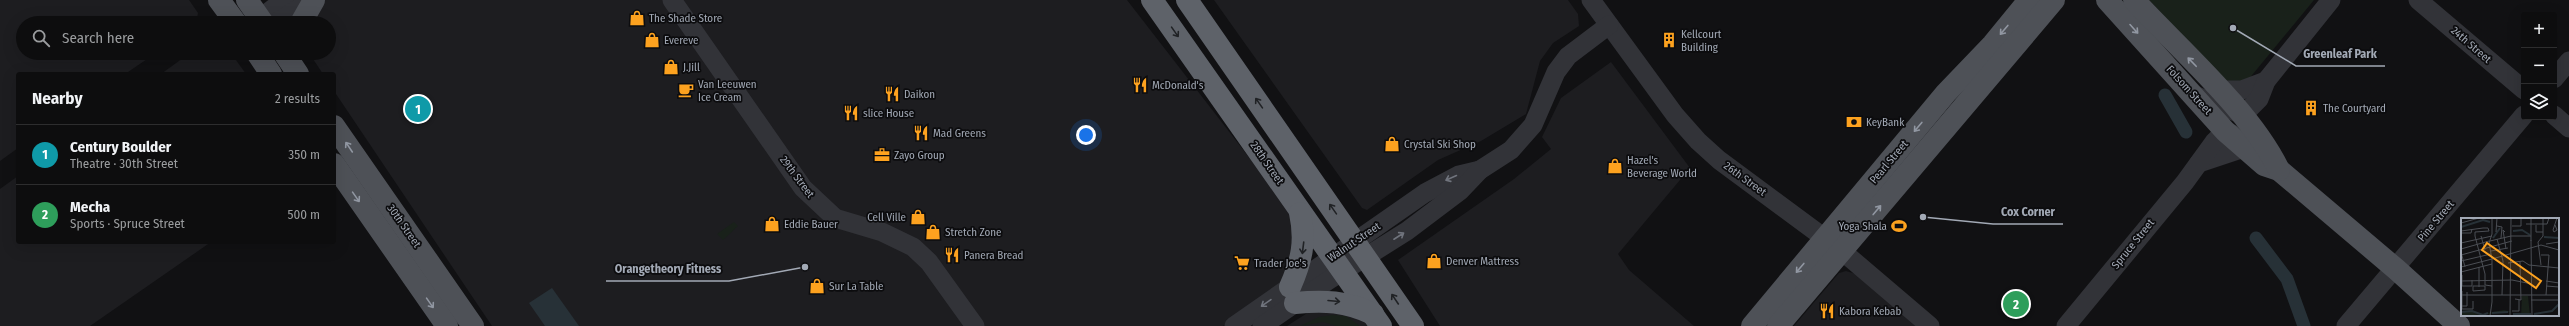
<!DOCTYPE html>
<meta charset="utf-8">
<style>
:root{--surface:#0d0d0e;--page:#1b1b1c;--text:#f1f3f6;--muted:#9a9c9e;--line:#2d2d2e;--accent:#1a73e8}
body{margin:0;font-family:"Fira Sans Condensed",sans-serif;background:var(--page);color:var(--text)}
.controls{position:absolute;right:12px;top:12px;display:grid;overflow:hidden;border-radius:4px;box-shadow:0 4px 16px #0002}
.controls button{width:36px;height:36px;display:grid;place-items:center;padding:0;border:0;border-bottom:1px solid var(--line);background:var(--surface);color:var(--text);font:20px sans-serif}
.you{position:absolute;left:1086px;top:135px;width:14px;height:14px;margin:-10px;border:3px solid #fff;border-radius:50%;background:#1a73e8;box-shadow:0 0 0 6px #1a73e833}
.badge{display:grid;place-items:center;width:26px;height:26px;border-radius:50%;background:var(--accent);color:#fff;font-size:13px;font-weight:700}
.pin{position:absolute;translate:-50% -50%;border:2px solid #fff;box-shadow:0 1px 4px #0006}
.list{margin:0;padding:0;list-style:none}
h2{display:flex;justify-content:space-between;align-items:center;height:52px;margin:0;padding:0 16px;font-size:17px}
h2 small{font-size:13px;font-weight:400;color:var(--muted)}
.list li{display:grid;grid-template-columns:26px 1fr auto;gap:12px;align-items:center;box-sizing:border-box;height:60px;padding:0 16px;border-top:1px solid var(--line)}
.list b{display:block;font-size:15px;white-space:nowrap}
.list p{margin:0;font-size:13px;white-space:nowrap;color:var(--muted)}
.list em{font-size:13px;font-style:normal;color:var(--muted)}
.icon{flex:none;width:22px;height:22px;fill:none;stroke:currentColor;stroke-width:2;stroke-linecap:round;stroke-linejoin:round}
.map{position:relative;flex:none;width:2569px;height:326px;overflow:hidden}
.search{position:absolute;background:var(--surface);box-shadow:0 4px 16px #0002;left:16px;top:16px;width:320px;height:44px;display:flex;align-items:center;gap:10px;box-sizing:border-box;padding:0 14px;border-radius:22px;color:var(--muted);font-size:15px}
.panel{position:absolute;background:var(--surface);box-shadow:0 4px 16px #0002;left:16px;top:72px;width:320px;height:172px;border-radius:4px}
.map>svg:first-child{display:block}
.built{fill:#1d1d20}
.green{fill:#19211a}
.water{fill:#273137}
.lines{fill:none;stroke-linecap:round;stroke-linejoin:round}
.canal{stroke:#273137;stroke-width:13}
.minor{stroke:#323338;stroke-width:19}
.major{stroke:#4e5157;stroke-width:22}
.highway{stroke:#5e6269;stroke-width:22}
.oneway{stroke:#9197a2}
.oneway2{stroke:#202225}
.oneway3{stroke:#70747d}
.labels{text-anchor:middle;dominant-baseline:central;stroke-width:3.5;stroke-linejoin:round;paint-order:stroke}
.poi-label{font-size:11px;fill:#a2a9b5;stroke:#0c0c0e;text-anchor:start}
.street-label{font-size:11px;fill:#a2a9b5;stroke:#0c0c0e}
.inset-river{fill:none;stroke:#273137;stroke-width:2}
.inset-road{fill:none;stroke:#4b4e54;stroke-width:1}
.view{fill:#fda21f;fill-opacity:0.15;stroke:#fda21f;stroke-width:2}
.inset-edge{fill:none;stroke:#a2a9b5;stroke-width:2}
.leader{fill:none;stroke:#a2a9b5;stroke-width:1.5}
.callout-dot{fill:#a2a9b5;stroke:#0c0c0e;stroke-width:1.5}
.callout-label{font-size:12px;text-anchor:middle;font-weight:bold;fill:#a2a9b5;stroke:#0c0c0e;stroke-width:3.5;stroke-linejoin:round;paint-order:stroke}
</style>
<div class="map">
<svg width="2569" height="326" viewBox="0 0 2569 326">
<rect width="100%" height="100%" fill="#111113"/>
<g class="built">
<polygon points="0,0 189,0 198,13 196,23 23,23 23,53 156,53 125,74 18,74 18,148 0,161"/>
<polygon points="273,0 1127,0 1293,214 1298,228 1284,280 1223,326 492,326 334,91 334,74 323,74 309,53 329,53 329,23 289,23"/>
<polygon points="1214,0 1568,0 1578,14 1579,26 1553,43 1540,61 1526,114 1481,141 1438,160 1367,210 1362,208"/>
<polygon points="190,53 225,53 233,56 246,74 161,74"/>
<polygon points="1611,62 1690,168 1618,254 1629,270 1694,326 1440,326 1398,260 1514,179 1551,149 1542,137 1561,98"/>
<polygon points="18,176 18,242 211,242 90,326 0,326 0,189"/>
<polygon points="1846,271 1856,274 1917,326 1794,326 1839,273"/>
<polygon points="1309,312 1356,314 1369,326 1287,326"/>
</g>
<g class="green">
<polygon points="2149,0 2314,0 2248,80 2231,86"/>
<polygon points="734,222 738,226 723,240 717,234"/>
<polygon points="1333,315 1346,316 1360,326 1337,326 1323,322 1300,326 1319,317"/>
</g>
<polygon class="water" points="552,288 579,326 545,326 529,303"/>
<g class="lines">
<g class="canal">
<polyline points="2165,95 2186,132"/>
<polyline points="2256,238 2287,279 2304,326"/>
</g>
<g class="minor">
<polyline points="672,0 803,188 835,218 882,232 913,247 929,262 975,326"/>
<polyline points="1591,0 1675,115 1698,141 1719,160 1842,251 1930,326"/>
<polyline points="2418,0 2524,90"/>
<polyline points="254,23 284,0"/>
<polyline points="276,23 311,0"/>
<polyline points="2554,79 2569,61"/>
<polyline points="2219,90 2242,90 2266,81"/>
<polyline points="2192,94 2243,115 2259,99 2266,81 2331,0"/>
<polyline points="2554,115 2569,128"/>
<polyline points="2199,163 2244,148"/>
<polyline points="1234,326 1425,193 1459,175 1480,170"/>
<polyline points="1262,326 1329,280 1407,231 1460,191 1480,170 1511,150 1533,125 1556,72 1568,56 1609,25"/>
<polyline points="2066,326 2185,182 2214,142 2225,131 2239,137"/>
<polyline points="2346,326 2524,115"/>
</g>
<g class="major">
<polyline points="219,0 236,23"/>
<polyline points="247,0 263,23"/>
<polyline points="2107,0 2225,131 2264,165 2279,170 2396,269 2459,326"/>
<path d="M2134,0C2180,50 2250,110 2279,170"/>
<polyline points="301,23 314,0"/>
<polyline points="257,53 271,74"/>
<polyline points="284,53 298,74"/>
<polyline points="334,126 473,326"/>
<polyline points="334,164 447,326"/>
<polyline points="1752,326 1946,93 1993,44 2029,0"/>
<polyline points="1778,326 2054,0"/>
</g>
<g class="highway">
<polyline points="1152,0 1381,326"/>
<polyline points="1187,0 1413,326"/>
<path d="M1290,287C1302,260 1306,241 1300,213"/>
<path d="M1295,303C1324,300 1346,301 1373,314"/>
</g>
</g>
<defs><path id="oneway-shaft" d="M-6 0H5M1.5-3L5.5 0L1.5 3" fill="none" stroke-width="1.6" stroke-linecap="round" stroke-linejoin="round"/></defs>
<g class="oneway">
<use href="#oneway-shaft" transform="translate(2134 29) rotate(48)"/>
<use href="#oneway-shaft" transform="translate(2004 30) rotate(130)"/>
<use href="#oneway-shaft" transform="translate(2192 62) rotate(-134)"/>
<use href="#oneway-shaft" transform="translate(1918 127) rotate(130)"/>
<use href="#oneway-shaft" transform="translate(349 147) rotate(-124)"/>
<use href="#oneway-shaft" transform="translate(356 197) rotate(55)"/>
<use href="#oneway-shaft" transform="translate(1877 210) rotate(-50)"/>
<use href="#oneway-shaft" transform="translate(1800 268) rotate(130)"/>
<use href="#oneway-shaft" transform="translate(430 303) rotate(55)"/>
</g>
<g class="oneway2">
<use href="#oneway-shaft" transform="translate(1175 32) rotate(55)"/>
<use href="#oneway-shaft" transform="translate(1259 103) rotate(-125)"/>
<use href="#oneway-shaft" transform="translate(1333 209) rotate(-125)"/>
<use href="#oneway-shaft" transform="translate(1303 248) rotate(97)"/>
<use href="#oneway-shaft" transform="translate(1395 299) rotate(-124)"/>
<use href="#oneway-shaft" transform="translate(1334 301) rotate(5)"/>
</g>
<g class="oneway3">
<use href="#oneway-shaft" transform="translate(1451 178) rotate(156)"/>
<use href="#oneway-shaft" transform="translate(1399 236) rotate(-33)"/>
<use href="#oneway-shaft" transform="translate(1266 303) rotate(145)"/>
</g>
<defs>
<symbol id="shop-bare" viewBox="-9 -9 18 18"><path d="M-5-2.5h2.3a2.7 3.5 0 0 1 5.4 0H5L5.5 6h-11ZM-1.5-2.5h3a1.5 2.3 0 0 0-3 0Z" fill="#fda21f" stroke="#0c0c0e" stroke-width="2.5" paint-order="stroke"/></symbol>
<symbol id="building-bare" viewBox="-9 -9 18 18"><path d="M-4-6H4V6H1V3H-1V6H-4ZM-2.5-4.3h1.7v1.8h-1.7ZM.8-4.3h1.7v1.8H.8ZM-2.5-1h1.7V.8h-1.7ZM.8-1h1.7V.8H.8Z" fill="#fda21f" stroke="#0c0c0e" stroke-width="2.5" paint-order="stroke"/></symbol>
<symbol id="restaurant-bare" viewBox="-9 -9 18 18"><path d="M-5-6h1v4h1v-4h1v4h1v-4h1v5L-1.5 .5V6h-2V.5L-5-1ZM5-6V6H3V1.5H1.5Q1.5-4 5-6Z" fill="#fda21f" stroke="#0c0c0e" stroke-width="2.5" paint-order="stroke"/></symbol>
<symbol id="cafe-bare" viewBox="-9 -9 18 18"><path d="M-5.5-4.5H6V0H3Q3 3.5 0 3.5H-2.5Q-5.5 3.5-5.5 0ZM3-3.2v2h1.7v-2ZM-6 4.5H4V6H-6Z" fill="#fda21f" stroke="#0c0c0e" stroke-width="2.5" paint-order="stroke"/></symbol>
<symbol id="bank-bare" viewBox="-9 -9 18 18"><path d="M-6-4H6V4H-6ZM0-2.3a2.3 2.3 0 1 0 0 4.6a2.3 2.3 0 1 0 0-4.6Z" fill="#fda21f" stroke="#0c0c0e" stroke-width="2.5" paint-order="stroke"/></symbol>
<symbol id="office-bare" viewBox="-9 -9 18 18"><path d="M-6-3h4V-5.5h4V-3h4V5H-6ZM-1-4.5V-3h2v-1.5ZM-6 0V1H6V0Z" fill="#fda21f" stroke="#0c0c0e" stroke-width="2.5" paint-order="stroke"/></symbol>
<symbol id="stadium-bare" viewBox="-9 -9 18 18"><path d="M0-5a6.5 5 0 1 0 0 10a6.5 5 0 1 0 0-10ZM-3.5-1.8h7v3.6h-7Z" fill="#fda21f" stroke="#0c0c0e" stroke-width="2.5" paint-order="stroke"/></symbol>
<symbol id="supermarket-bare" viewBox="-9 -9 18 18"><path d="M-6-5.5h2.5l.6 2H6L4.5 2H-2.5L-4.4-4H-6ZM-1.5 3.2a1.3 1.3 0 1 0 .1 0ZM3 3.2a1.3 1.3 0 1 0 .1 0Z" fill="#fda21f" stroke="#0c0c0e" stroke-width="2.5" paint-order="stroke"/></symbol>
</defs>
<g fill-rule="evenodd">
<use href="#shop-bare" x="626" y="7" width="22" height="22"/>
<use href="#shop-bare" x="641" y="29" width="22" height="22"/>
<use href="#building-bare" x="1658" y="29" width="22" height="22"/>
<use href="#shop-bare" x="660" y="56" width="22" height="22"/>
<use href="#restaurant-bare" x="1129" y="74" width="22" height="22"/>
<use href="#cafe-bare" x="675" y="79" width="22" height="22"/>
<use href="#restaurant-bare" x="881" y="83" width="22" height="22"/>
<use href="#building-bare" x="2300" y="97" width="22" height="22"/>
<use href="#restaurant-bare" x="840" y="102" width="22" height="22"/>
<use href="#bank-bare" x="1843" y="111" width="22" height="22"/>
<use href="#restaurant-bare" x="910" y="122" width="22" height="22"/>
<use href="#shop-bare" x="1381" y="133" width="22" height="22"/>
<use href="#office-bare" x="871" y="144" width="22" height="22"/>
<use href="#shop-bare" x="1604" y="155" width="22" height="22"/>
<use href="#shop-bare" x="907" y="206" width="22" height="22"/>
<use href="#shop-bare" x="761" y="213" width="22" height="22"/>
<use href="#stadium-bare" x="1888" y="215" width="22" height="22"/>
<use href="#shop-bare" x="922" y="221" width="22" height="22"/>
<use href="#restaurant-bare" x="941" y="244" width="22" height="22"/>
<use href="#shop-bare" x="1423" y="250" width="22" height="22"/>
<use href="#supermarket-bare" x="1231" y="252" width="22" height="22"/>
<use href="#shop-bare" x="806" y="275" width="22" height="22"/>
<use href="#restaurant-bare" x="1816" y="300" width="22" height="22"/>
</g>
<g class="labels">
<g class="poi-label">
<text x="649" y="18">The Shade Store</text>
<text x="1681" y="34">Kellcourt<tspan x="1681" dy="13">Building</tspan></text>
<text x="664" y="40">Evereve</text>
<text x="683" y="67">J.Jill</text>
<text x="698" y="84">Van Leeuwen<tspan x="698" dy="13">Ice Cream</tspan></text>
<text x="1152" y="85">McDonald's</text>
<text x="904" y="94">Daikon</text>
<text x="2323" y="108">The Courtyard</text>
<text x="863" y="113">slice House</text>
<text x="1866" y="122">KeyBank</text>
<text x="933" y="133">Mad Greens</text>
<text x="1404" y="144">Crystal Ski Shop</text>
<text x="894" y="155">Zayo Group</text>
<text x="1627" y="160">Hazel's<tspan x="1627" dy="13">Beverage World</tspan></text>
<text x="906" y="217" text-anchor="end">Cell Ville</text>
<text x="784" y="224">Eddie Bauer</text>
<text x="1887" y="226" text-anchor="end">Yoga Shala</text>
<text x="945" y="232">Stretch Zone</text>
<text x="964" y="255">Panera Bread</text>
<text x="1446" y="261">Denver Mattress</text>
<text x="1254" y="263">Trader Joe's</text>
<text x="829" y="286">Sur La Table</text>
<text x="1839" y="311">Kabora Kebab</text>
</g>
<g class="street-label">
<text transform="translate(2471 45) rotate(41)">24th Street</text>
<text transform="translate(2189 90) rotate(48)">Folsom Street</text>
<text transform="translate(1889 162) rotate(-50)">Pearl Street</text>
<text transform="translate(1267 163) rotate(55)">28th Street</text>
<text transform="translate(797 177) rotate(53)">29th Street</text>
<text transform="translate(1745 179) rotate(36)">26th Street</text>
<text transform="translate(2436 221) rotate(-50)">Pine Street</text>
<text transform="translate(404 226) rotate(55)">30th Street</text>
<text transform="translate(1354 242) rotate(-34)">Walnut Street</text>
<text transform="translate(2133 244) rotate(-51)">Spruce Street</text>
</g>
</g>
<g transform="translate(2461 218)">
<rect width="98" height="98" fill="#111113"/>
<path d="M61,78H67L69,98H60ZM10,92L21,96L43,92L51,94L0,98V93Z" fill="#19211a"/>
<path class="inset-river" d="M0,9L22,2L29,4M52,13L61,12L69,17M83,19L98,20M32,20L39,10M0,94L11,93L22,97L27,95M31,95L47,94M52,96H70M73,96L91,93L98,86"/>
<path class="inset-road" d="M0,5L18,0M65,6H86L88,0M75,7V14H82M94,7L96,12L93,14L92,12L96,0M36,8L41,9L40,20M51,8H60V0M0,13L22,10H27L28,13M28,13L14,14V18L24,56V67L31,68M35,14L36,0M44,14L42,12L45,31M0,15H10L11,11M20,18L24,32M36,21L42,43L41,77M70,22L71,98M29,23L50,18H70M70,23V0M0,25L31,18M85,26L98,24M0,31L28,23M30,33L47,30M0,34L4,49M0,37L51,23M80,37H88L85,77M31,41L80,27L98,32M0,43L30,36M47,45L62,43L68,47L98,50M80,47L77,24L82,18V1M0,49L31,41M18,49V69M0,54L31,46M1,57V68H11V62M51,62L71,66M0,63L51,62M85,63L98,65M12,68H24V72L12,73ZM85,68L98,69M1,73V91H12V83M0,77H98M54,81L60,82L59,44M70,82H98M0,88H6V74M51,93H58V82M29,98L31,84V41L28,25L31,16V0M49,98L50,0"/>
<path class="view" d="M26,25L80,63L75,70L21,32Z"/>
<rect width="98" height="98" class="inset-edge"/>
</g>
<path class="leader" d="M2233 28L2296 66H2385M1923 217L1993 224H2063M805 267L729 281H606"/>
<g class="callout-dot">
<circle cx="2233" cy="28" r="4"/>
<circle cx="1923" cy="217" r="4"/>
<circle cx="805" cy="267" r="4"/>
</g>
<g class="callout-label">
<text x="2340" y="58">Greenleaf Park</text>
<text x="2028" y="216">Cox Corner</text>
<text x="668" y="273">Orangetheory Fitness</text>
</g>
</svg>
<div class="controls">
<button>+</button>
<button>−</button>
<button><svg class="icon" aria-label="layers" viewBox="0 0 24 24"><path d="M12 4l9 5-9 5-9-5zM3 14l9 5 9-5"/></svg></button>
</div>
<div class="you"></div>
<div class="pin badge" style="left:418px;top:109px;background:#0f9aa8">1</div>
<div class="pin badge" style="left:2016px;top:304px;background:#2e9e5b">2</div>
<div class="search"><svg class="icon" aria-label="search" viewBox="0 0 24 24"><circle cx="10" cy="10" r="6"/><path d="M15 15l6 6"/></svg>Search here</div>
<section class="panel">
<h2>Nearby<small>2 results</small></h2>
<ul class="list">
<li><span class="badge" style="background:#0f9aa8">1</span><div><b>Century Boulder</b><p>Theatre · 30th Street</p></div><em>350 m</em></li>
<li><span class="badge" style="background:#2e9e5b">2</span><div><b>Mecha</b><p>Sports · Spruce Street</p></div><em>500 m</em></li>
</ul>
</section>
</div>
